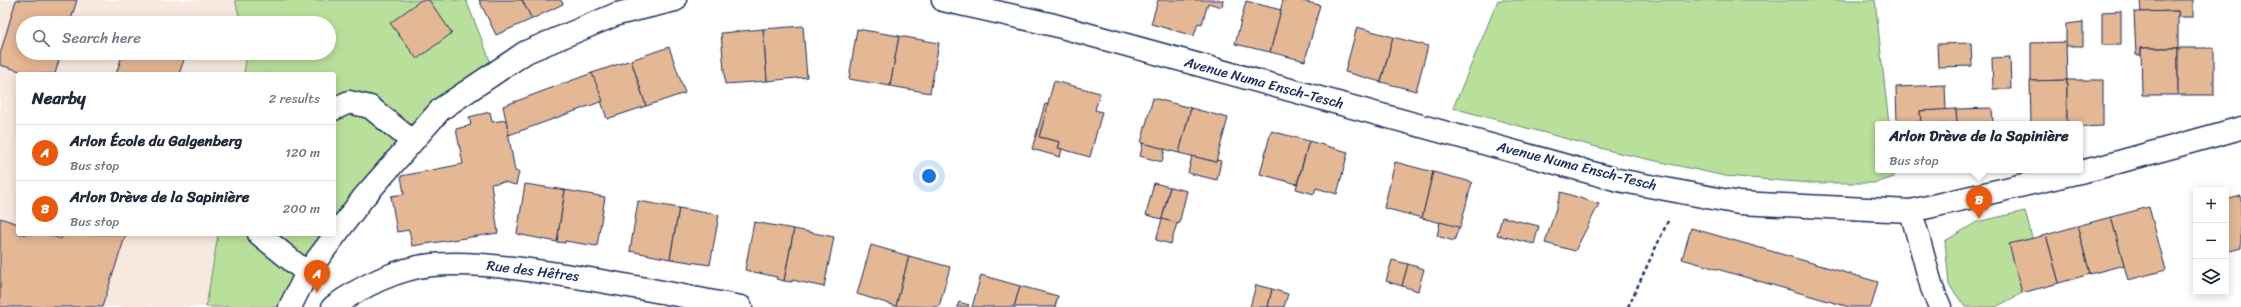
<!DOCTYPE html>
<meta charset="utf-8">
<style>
:root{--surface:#fff;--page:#f6f6f7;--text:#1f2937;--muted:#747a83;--line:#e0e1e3;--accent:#ea580c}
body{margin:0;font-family:Sriracha,sans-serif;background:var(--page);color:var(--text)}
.controls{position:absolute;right:12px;bottom:12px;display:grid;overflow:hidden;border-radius:4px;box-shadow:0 2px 10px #0003}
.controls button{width:36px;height:36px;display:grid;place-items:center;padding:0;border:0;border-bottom:1px solid var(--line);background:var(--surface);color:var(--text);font:20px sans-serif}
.you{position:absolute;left:929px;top:176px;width:14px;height:14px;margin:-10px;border:3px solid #fff;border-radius:50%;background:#1a73e8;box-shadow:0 0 0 6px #1a73e833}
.badge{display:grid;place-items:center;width:26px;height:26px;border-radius:50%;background:var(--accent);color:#fff;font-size:13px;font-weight:700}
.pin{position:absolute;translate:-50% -33px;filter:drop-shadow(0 1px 2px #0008)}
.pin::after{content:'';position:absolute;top:21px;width:14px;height:12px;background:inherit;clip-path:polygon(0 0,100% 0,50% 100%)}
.popup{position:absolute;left:1875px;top:121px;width:208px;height:52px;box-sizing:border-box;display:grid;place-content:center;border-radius:4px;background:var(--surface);filter:drop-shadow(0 1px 3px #0005);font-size:13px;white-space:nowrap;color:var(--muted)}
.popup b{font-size:15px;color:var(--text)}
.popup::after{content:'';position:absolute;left:50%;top:100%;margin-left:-8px;border:8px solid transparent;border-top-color:var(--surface)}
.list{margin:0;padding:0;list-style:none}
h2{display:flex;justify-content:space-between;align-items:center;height:52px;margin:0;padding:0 16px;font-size:17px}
h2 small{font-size:13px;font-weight:400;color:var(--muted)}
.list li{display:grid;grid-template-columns:26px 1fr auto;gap:12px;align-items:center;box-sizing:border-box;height:56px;padding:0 16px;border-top:1px solid var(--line)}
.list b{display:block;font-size:15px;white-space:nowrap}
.list p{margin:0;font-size:13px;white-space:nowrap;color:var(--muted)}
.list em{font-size:13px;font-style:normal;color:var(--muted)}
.icon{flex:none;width:22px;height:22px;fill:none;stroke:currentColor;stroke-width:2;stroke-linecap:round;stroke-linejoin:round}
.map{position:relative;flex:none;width:2241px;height:307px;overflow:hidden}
.search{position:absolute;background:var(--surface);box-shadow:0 2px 10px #0003;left:16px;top:16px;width:320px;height:44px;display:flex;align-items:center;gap:10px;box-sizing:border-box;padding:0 14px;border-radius:22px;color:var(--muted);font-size:15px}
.panel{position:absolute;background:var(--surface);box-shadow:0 2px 10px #0003;left:16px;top:72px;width:320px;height:164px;border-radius:4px}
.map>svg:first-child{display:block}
.built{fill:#f7e9df}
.green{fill:#b9e09b;stroke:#6a887c}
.building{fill:#e4b795;stroke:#1b2f5e}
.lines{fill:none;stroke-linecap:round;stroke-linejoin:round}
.minor-casing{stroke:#1b2f5e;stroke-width:25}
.path{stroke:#1b2f5e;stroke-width:2.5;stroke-dasharray:4 3;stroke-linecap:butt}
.minor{stroke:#fff;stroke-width:22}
.labels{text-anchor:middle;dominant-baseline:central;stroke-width:4;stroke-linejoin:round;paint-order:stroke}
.street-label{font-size:14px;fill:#1b2f5e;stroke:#fff}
</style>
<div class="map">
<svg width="2241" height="307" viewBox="0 0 2241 307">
<rect width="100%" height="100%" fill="#fff"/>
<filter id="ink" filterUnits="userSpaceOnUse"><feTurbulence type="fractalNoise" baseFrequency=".025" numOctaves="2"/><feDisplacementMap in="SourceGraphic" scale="8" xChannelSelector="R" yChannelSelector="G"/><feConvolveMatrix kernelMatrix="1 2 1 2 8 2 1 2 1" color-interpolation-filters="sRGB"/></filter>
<g filter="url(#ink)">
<polygon class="built" points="0,0 235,0 241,23 23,23 23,53 247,53 244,74 18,74 18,234 218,234 206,307 0,307"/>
<g class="green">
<polygon points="235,0 466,0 495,73 441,109 290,307 206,307 218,234 334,234 334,74 244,74 247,53 329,53 329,23 241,23"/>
<polygon points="1498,0 1875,0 1889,124 1878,124 1878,170 1894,170 1894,177 1876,183 1809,183 1725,176 1615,152 1453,108"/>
<polygon points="2025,211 2032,238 2022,293 1996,307 1965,307 1949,285 1945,241 1977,222"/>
</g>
<g class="building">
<polygon points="16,0 77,0 70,23 23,23 23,53 61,53 55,74 30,74 0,65 0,54"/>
<polygon points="421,0 429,0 452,33 417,59 390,23"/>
<polygon points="479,0 522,0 532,19 496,35"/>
<polygon points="522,0 561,0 563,4 532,19"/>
<polygon points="1158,0 1223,0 1222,7 1208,3 1202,24 1198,23 1194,36 1151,24"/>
<polygon points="1283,0 1298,0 1320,5 1305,61 1270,52"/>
<polygon points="2140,0 2193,0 2193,17 2178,17 2178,11 2141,12"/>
<polygon points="1246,1 1281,10 1270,52 1235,44"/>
<polygon points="2121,11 2121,45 2102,45 2102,12"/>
<polygon points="2178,11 2178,48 2141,48 2141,55 2136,55 2134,12"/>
<polygon points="2083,22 2083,46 2066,46 2066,24"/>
<polygon points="803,26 807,77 767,81 763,29"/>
<polygon points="1357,27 1393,37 1381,82 1345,72"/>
<polygon points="763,29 767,81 725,84 721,33"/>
<polygon points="857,29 899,36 890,86 849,79"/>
<polygon points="899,36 939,43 930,93 890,86"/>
<polygon points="1393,37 1428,46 1416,91 1381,82"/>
<polygon points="2066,42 2067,80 2031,81 2031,43"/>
<polygon points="1971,43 1972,66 1938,67 1937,44"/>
<polygon points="669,47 685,93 646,106 631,60"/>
<polygon points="2141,48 2178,48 2178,95 2142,95"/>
<rect x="2178" y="48" width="36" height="47"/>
<polygon points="123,53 182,53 186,54 179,74 116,74"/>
<polygon points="2010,57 2011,89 1993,89 1992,58"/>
<polygon points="631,60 646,106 607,119 592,73"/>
<polygon points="592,73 603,101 509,135 503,106"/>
<polygon points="2067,80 2067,124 2031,124 2030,81"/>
<polygon points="2067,80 2103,80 2103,126 2080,127 2080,124 2067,124"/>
<polygon points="1054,81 1100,93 1095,110 1102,112 1090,157 1058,148 1060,142 1039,137"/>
<polygon points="1945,85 1946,110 1920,111 1921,122 1897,124 1896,87"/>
<polygon points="1153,98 1191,108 1179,153 1141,143"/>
<polygon points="1045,104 1048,105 1039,137 1060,142 1058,148 1062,149 1060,157 1032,149"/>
<polygon points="1191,108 1228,118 1216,162 1179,153"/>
<polygon points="1992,108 1993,124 1957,124 1956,109"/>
<polygon points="1956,109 1957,124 1921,124 1920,111"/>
<polygon points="490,112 492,122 506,120 515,171 519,172 516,185 504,182 491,184 498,233 412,246 409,230 397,232 391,196 404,194 401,176 463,164 456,129 471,125 469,117"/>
<polygon points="1271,131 1309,141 1297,184 1260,174"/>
<polygon points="1309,141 1348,152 1337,194 1316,188 1314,194 1296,189"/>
<polygon points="1143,143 1165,149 1162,162 1140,156"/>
<polygon points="1192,156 1216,162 1217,160 1221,161 1217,180 1188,173"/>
<polygon points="1395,162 1433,172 1422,218 1384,208"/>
<polygon points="1433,172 1472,182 1460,228 1422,218"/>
<polygon points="1154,183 1170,187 1162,219 1146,215"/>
<polygon points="525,184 565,190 557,242 517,234"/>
<polygon points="1170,187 1187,191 1179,224 1162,219"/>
<polygon points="565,190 605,197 597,246 565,241 565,243 557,242"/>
<polygon points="1561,192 1599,204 1575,251 1545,243"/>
<polygon points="2241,196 2241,248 2226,252 2226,200"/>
<polygon points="638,201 679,208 670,259 630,251"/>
<polygon points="2149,207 2166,270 2128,280 2111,217"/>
<polygon points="679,208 719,215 710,265 670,259"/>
<polygon points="1502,217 1539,226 1534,244 1497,235"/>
<polygon points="2111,217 2124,265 2090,274 2077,226"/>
<polygon points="0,218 18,224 18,234 46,234 61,239 63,234 126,234 102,307 0,307"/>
<polygon points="1162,219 1177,223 1171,244 1156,240"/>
<polygon points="754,222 794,229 784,281 776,279 777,277 745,270"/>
<polygon points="1440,222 1459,227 1454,241 1437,236"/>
<polygon points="2077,226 2090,274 2059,283 2046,235"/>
<polygon points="1691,228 1878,282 1871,307 1849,307 1682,259"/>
<polygon points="794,229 834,237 824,287 792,280 792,282 784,281"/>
<polygon points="2046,235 2059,283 2022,293 2009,244"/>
<polygon points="871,245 909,256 896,306 857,294"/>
<polygon points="909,256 950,267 939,307 896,306"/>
<polygon points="1392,260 1408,264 1402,286 1386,281"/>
<polygon points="1408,264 1424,269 1418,291 1402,286"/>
<polygon points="981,275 1020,286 1014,307 972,307"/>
<polygon points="1256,285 1272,289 1268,307 1250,307"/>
<polygon points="1020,286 1058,296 1055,307 1014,307"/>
<polygon points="1272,289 1288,294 1284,307 1268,307"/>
<polygon points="959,302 969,305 968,307 957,307"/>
</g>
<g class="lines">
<defs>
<g id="minor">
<polyline points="943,0 1054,25 1618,180 1739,203 1911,211 2097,168 2241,128"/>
<polyline points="334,109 349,102 370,107 412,141"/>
<polyline points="1911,211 1932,288 1940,307"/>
<polyline points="259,234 307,273"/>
<polyline points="290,307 307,273 363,198 441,109 526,52 617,14 675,0"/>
<path d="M333,307C360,287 398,268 432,265C465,262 497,266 529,270C600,279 671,294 741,307"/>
</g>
</defs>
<use href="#minor" class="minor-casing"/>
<polyline class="path" points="1628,307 1668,221"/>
<use href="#minor" class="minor"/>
</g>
</g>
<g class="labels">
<g class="street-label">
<text transform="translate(1264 83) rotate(15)">Avenue Numa Ensch-Tesch</text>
<text transform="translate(1577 166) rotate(14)">Avenue Numa Ensch-Tesch</text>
<text transform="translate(533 271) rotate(7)">Rue des Hêtres</text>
</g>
</g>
</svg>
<div class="controls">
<button>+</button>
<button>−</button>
<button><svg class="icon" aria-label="layers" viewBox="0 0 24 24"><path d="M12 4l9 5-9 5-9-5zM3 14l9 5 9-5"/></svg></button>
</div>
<div class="you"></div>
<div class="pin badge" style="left:317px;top:293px">A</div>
<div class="pin badge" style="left:1979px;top:219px">B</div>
<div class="popup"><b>Arlon Drève de la Sapinière</b>Bus stop</div>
<div class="search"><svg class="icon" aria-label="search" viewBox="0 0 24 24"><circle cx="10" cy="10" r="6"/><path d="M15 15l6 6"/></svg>Search here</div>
<section class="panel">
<h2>Nearby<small>2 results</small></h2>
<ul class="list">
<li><span class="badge">A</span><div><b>Arlon École du Galgenberg</b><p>Bus stop</p></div><em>120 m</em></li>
<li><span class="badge">B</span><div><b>Arlon Drève de la Sapinière</b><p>Bus stop</p></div><em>200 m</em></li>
</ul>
</section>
</div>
